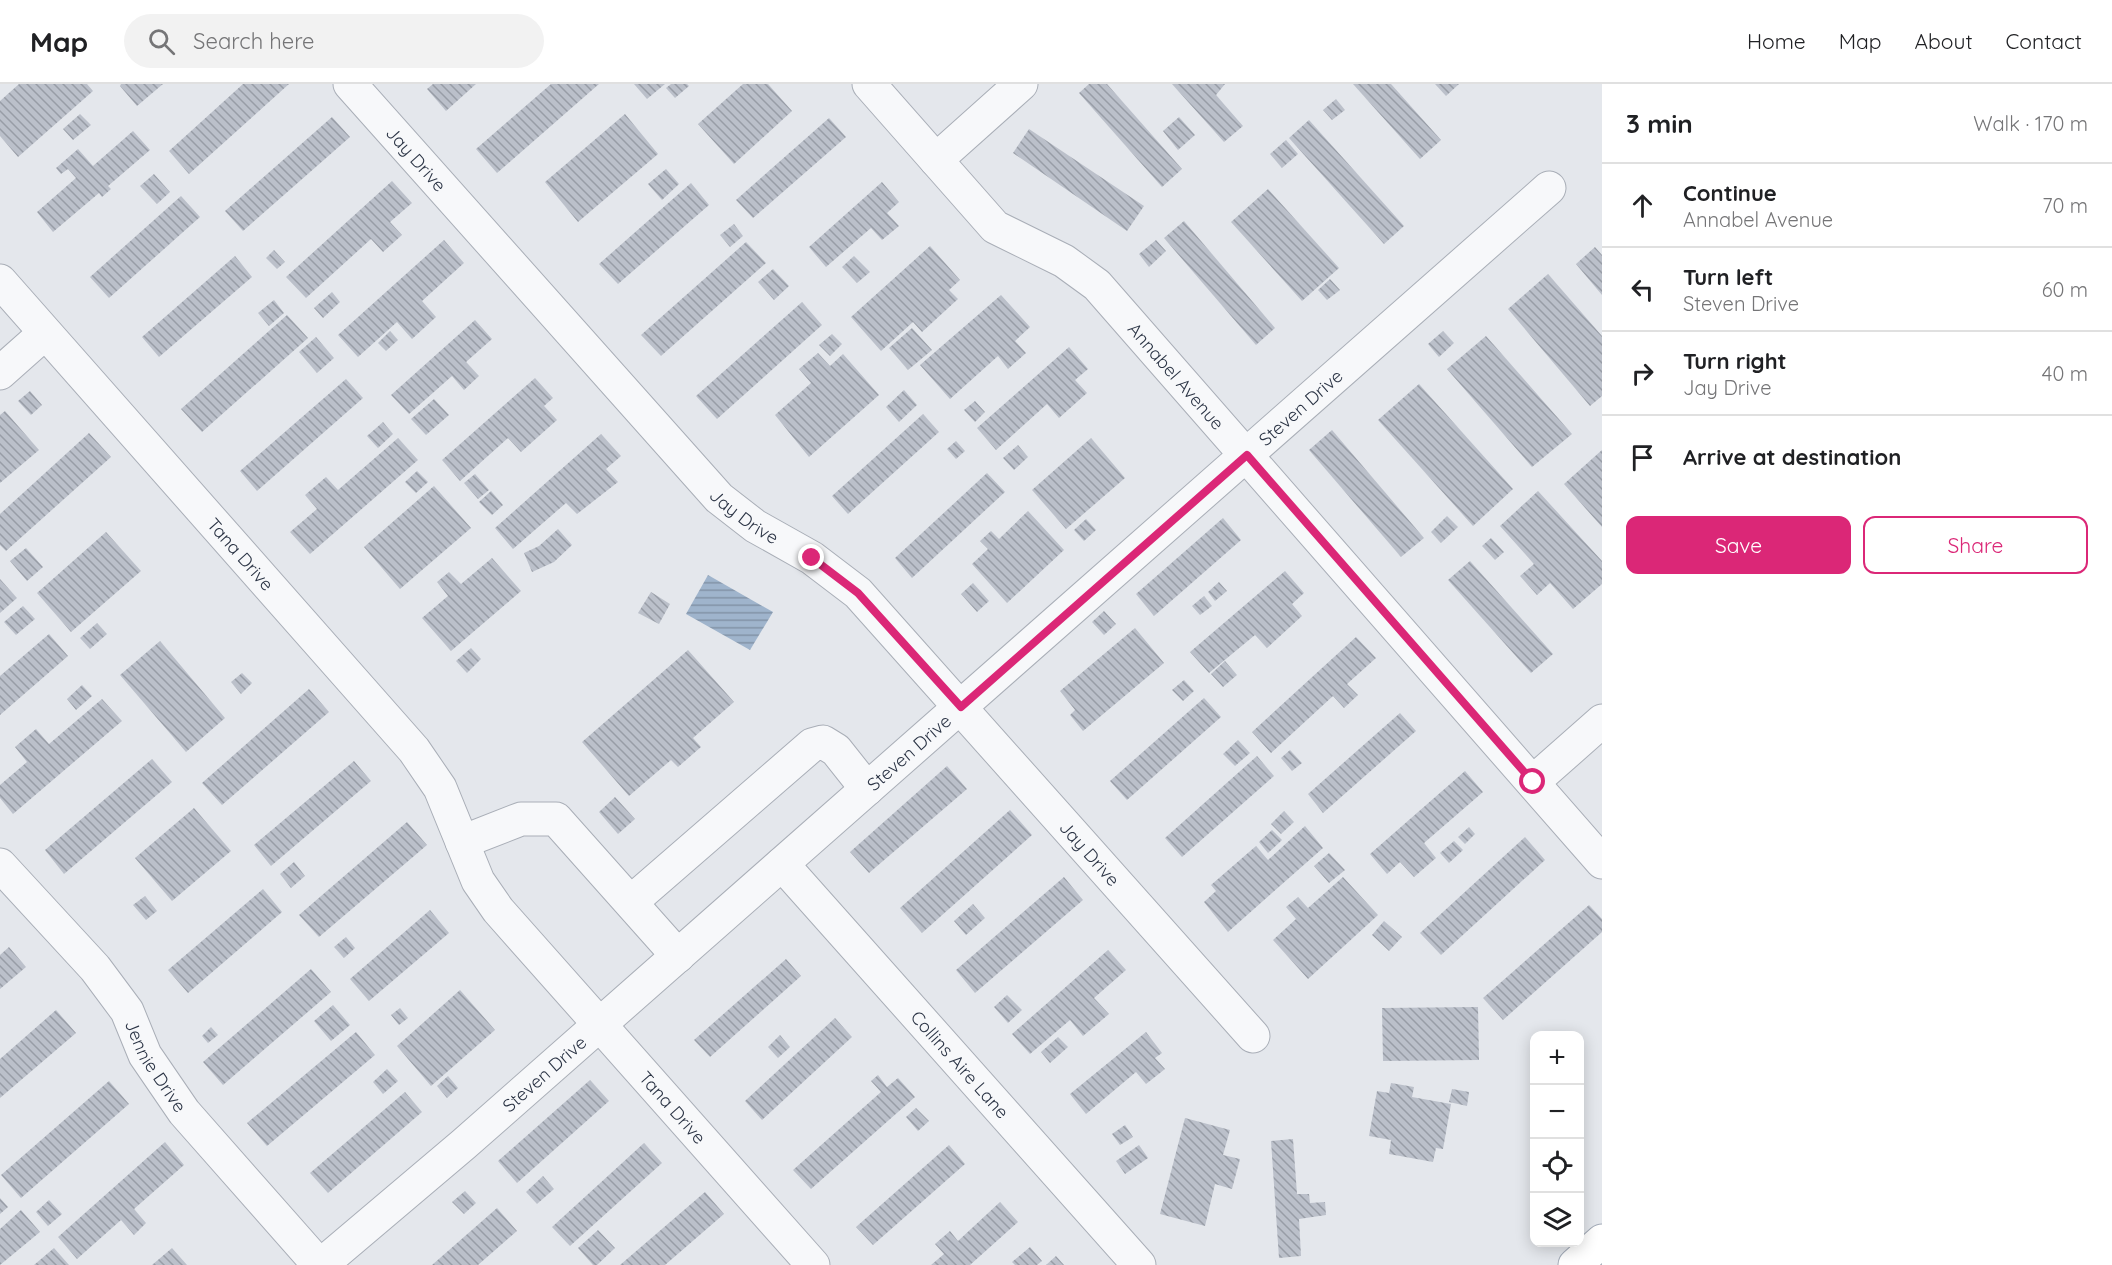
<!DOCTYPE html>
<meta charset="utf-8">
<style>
:root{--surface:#fff;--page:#f2f2f2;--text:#202124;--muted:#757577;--line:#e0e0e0;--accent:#db2777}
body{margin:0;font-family:Quicksand,sans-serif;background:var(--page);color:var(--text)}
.controls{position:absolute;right:18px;bottom:18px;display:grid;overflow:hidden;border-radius:12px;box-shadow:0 3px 15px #0003}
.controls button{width:54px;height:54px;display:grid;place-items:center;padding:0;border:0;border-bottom:2px solid var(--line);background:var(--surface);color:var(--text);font:30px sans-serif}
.stop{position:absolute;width:18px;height:18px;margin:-14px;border:4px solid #db2777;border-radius:50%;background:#fff}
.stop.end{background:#db2777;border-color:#fff;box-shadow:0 2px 6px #0008}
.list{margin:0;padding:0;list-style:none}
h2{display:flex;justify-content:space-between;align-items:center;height:78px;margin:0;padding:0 24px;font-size:26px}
h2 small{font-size:20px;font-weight:400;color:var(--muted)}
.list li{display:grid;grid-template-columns:39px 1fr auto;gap:18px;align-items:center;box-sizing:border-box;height:84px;padding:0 24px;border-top:2px solid var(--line)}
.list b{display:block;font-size:22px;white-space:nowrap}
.list p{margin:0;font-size:20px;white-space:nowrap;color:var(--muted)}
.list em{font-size:20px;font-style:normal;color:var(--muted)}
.actions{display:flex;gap:12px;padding:18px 24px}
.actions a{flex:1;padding:14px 0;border:2px solid var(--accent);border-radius:12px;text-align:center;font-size:21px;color:var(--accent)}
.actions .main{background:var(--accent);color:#fff}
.icon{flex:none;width:33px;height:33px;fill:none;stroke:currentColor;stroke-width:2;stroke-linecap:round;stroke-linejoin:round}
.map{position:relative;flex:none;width:1602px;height:1181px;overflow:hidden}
header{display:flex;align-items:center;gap:36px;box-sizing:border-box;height:84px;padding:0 30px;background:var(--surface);border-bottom:2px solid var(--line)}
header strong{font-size:28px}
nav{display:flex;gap:33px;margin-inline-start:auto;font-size:21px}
.search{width:420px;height:54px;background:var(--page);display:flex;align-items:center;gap:15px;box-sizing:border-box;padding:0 21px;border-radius:33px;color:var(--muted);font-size:22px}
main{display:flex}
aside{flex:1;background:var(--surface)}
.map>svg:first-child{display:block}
.water{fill:url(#water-rules)}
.building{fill:url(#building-back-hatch)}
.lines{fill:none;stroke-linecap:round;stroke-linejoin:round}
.minor-casing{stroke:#a9aeb7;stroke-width:35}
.major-casing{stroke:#a3abb8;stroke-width:35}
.minor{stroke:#f7f8fa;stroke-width:33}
.major{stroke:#fff;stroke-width:33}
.route{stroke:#db2777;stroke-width:8}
.labels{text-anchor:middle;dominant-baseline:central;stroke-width:4.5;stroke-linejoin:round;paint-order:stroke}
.street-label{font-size:18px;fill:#2b3445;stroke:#f4f6f9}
</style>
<header>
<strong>Map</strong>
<div class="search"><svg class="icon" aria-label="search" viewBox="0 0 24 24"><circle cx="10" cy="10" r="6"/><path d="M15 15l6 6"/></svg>Search here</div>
<nav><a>Home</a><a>Map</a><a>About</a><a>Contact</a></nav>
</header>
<main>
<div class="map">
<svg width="1602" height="1181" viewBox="0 0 1602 1181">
<defs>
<pattern id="water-rules" width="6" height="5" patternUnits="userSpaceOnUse" patternTransform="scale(1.5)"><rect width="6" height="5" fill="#9fb4cc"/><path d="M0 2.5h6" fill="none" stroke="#8293a7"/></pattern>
<pattern id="building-back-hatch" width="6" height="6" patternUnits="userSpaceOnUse" patternTransform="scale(1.5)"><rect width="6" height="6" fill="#bbc0ca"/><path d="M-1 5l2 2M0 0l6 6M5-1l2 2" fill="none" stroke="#989da6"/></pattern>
</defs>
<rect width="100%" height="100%" fill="#e4e7ec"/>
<polygon class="water" points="708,491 773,528 750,566 686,530"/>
<g class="building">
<polygon points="19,0 87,0 93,7 18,73 0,52 0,17"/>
<polygon points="121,0 163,0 137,22 120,2"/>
<polygon points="243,0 289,0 189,90 169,67"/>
<polygon points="433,0 476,0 446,27 427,5"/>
<polygon points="551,0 599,0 497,89 476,65"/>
<polygon points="634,0 665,0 647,15"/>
<polygon points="671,0 687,0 689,2 675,14 666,4"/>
<polygon points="743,0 768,0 792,27 734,80 698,40"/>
<polygon points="1089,0 1107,0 1182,85 1162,103 1079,9"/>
<polygon points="1172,0 1225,0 1216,11 1243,42 1224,58"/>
<polygon points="1353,0 1391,0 1441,56 1420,75"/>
<polygon points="1435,0 1459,0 1446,12"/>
<polygon points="1336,15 1345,26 1332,36 1323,26"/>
<polygon points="80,30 91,41 73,56 63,45"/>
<polygon points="625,30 658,70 578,138 545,98"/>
<polygon points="332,33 350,53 243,147 225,127"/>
<polygon points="1179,33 1195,51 1178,66 1163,47"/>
<polygon points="829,34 846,53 753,134 736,116"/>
<polygon points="1309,36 1404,142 1384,160 1289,54"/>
<polygon points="1029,45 1144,122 1127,147 1013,69"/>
<polygon points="133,47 150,66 108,102 111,105 102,113 99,109 53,148 37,128 76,94 68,85 61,90 56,84 78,65 93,82"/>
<polygon points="1286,56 1298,70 1282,84 1270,70"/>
<polygon points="666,85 679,100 662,116 648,100"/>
<polygon points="154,90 170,108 157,120 140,102"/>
<polygon points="392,97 412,119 390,138 402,151 383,168 371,155 306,214 286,193"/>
<polygon points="882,98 899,118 887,129 899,142 882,156 871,144 826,183 809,163"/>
<polygon points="691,99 709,121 618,200 599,180"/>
<polygon points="1268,105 1339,184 1302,217 1231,138"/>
<polygon points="181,112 200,133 109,214 90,193"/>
<polygon points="1184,137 1275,244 1256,261 1164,154"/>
<polygon points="734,140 743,152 730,163 720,151"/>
<polygon points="444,156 464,179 422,217 436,233 412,255 397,238 358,273 338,251"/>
<polygon points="1156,156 1166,167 1149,183 1139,170"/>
<polygon points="746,158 766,179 661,272 641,251"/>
<polygon points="930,162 960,196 949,206 958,215 922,248 913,238 881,267 851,233"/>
<polygon points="1595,163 1602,171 1602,211 1576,180"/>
<polygon points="274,166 285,178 277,185 266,174"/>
<polygon points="235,172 252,193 159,273 142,253"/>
<polygon points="854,172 870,188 857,199 842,183"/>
<polygon points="773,185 789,202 774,216 758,198"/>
<polygon points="1548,190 1602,252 1602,312 1590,322 1508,225"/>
<polygon points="1330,195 1340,206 1327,216 1318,206"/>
<polygon points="332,208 340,218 323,234 314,224"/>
<polygon points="1001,211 1030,243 1015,257 1026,269 1008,285 998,272 950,315 920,281"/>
<polygon points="274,216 284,229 269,242 258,229"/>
<polygon points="802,218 822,241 717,335 696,312"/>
<polygon points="287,231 308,254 202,348 181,325"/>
<polygon points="475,236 492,255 466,278 479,292 464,306 452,292 409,330 391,311"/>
<polygon points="912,244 932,266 908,286 889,264"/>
<polygon points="390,247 398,256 386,267 378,259"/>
<polygon points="1443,247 1454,259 1439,273 1428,260"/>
<polygon points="832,250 842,260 830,272 819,261"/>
<polygon points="1486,252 1572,350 1532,383 1447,285"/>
<polygon points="316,253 334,274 317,289 299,268"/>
<polygon points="1069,263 1088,285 1075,296 1087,309 1059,334 1047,320 996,366 977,344"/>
<polygon points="818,269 830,282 843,270 879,311 809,373 775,331 811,299 799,285"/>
<polygon points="535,294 553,314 544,322 557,336 521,368 508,354 460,397 442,376"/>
<polygon points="346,295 363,314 257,407 240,387"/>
<polygon points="1419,300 1513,405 1473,442 1378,336"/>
<polygon points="904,306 917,321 899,338 886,323"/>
<polygon points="30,307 42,321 31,331 18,317"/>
<polygon points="434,315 449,331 426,351 411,335"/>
<polygon points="975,317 985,328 975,338 964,326"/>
<polygon points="5,327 39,366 0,399 0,331"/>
<polygon points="923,330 939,348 848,430 832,412"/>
<polygon points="383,338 393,350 378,364 367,352"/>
<polygon points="1332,346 1424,454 1401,473 1309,366"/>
<polygon points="89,349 111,373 6,467 0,461 0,430"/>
<polygon points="601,350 621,372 606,385 618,398 577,430 566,419 513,465 495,444"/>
<polygon points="398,354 418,376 310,470 290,448 317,425 305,411 326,393 338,406"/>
<polygon points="1091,354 1125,394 1066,445 1032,406"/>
<polygon points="956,357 965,367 956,375 947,365"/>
<polygon points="1018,361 1028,373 1014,386 1003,374"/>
<polygon points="1602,366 1602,443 1564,400"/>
<polygon points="417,387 428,398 416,409 405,398"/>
<polygon points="987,389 1005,408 912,494 895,474"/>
<polygon points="475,390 489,406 478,415 464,399"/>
<polygon points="434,402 471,444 400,505 364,463"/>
<polygon points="491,407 503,421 492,431 479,418"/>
<polygon points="1538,407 1602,477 1602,500 1573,525 1550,499 1537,511 1520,492 1534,480 1500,442"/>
<polygon points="1028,427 1064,466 1007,519 972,480 988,465 980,457 991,447 999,455"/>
<polygon points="1447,432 1458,443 1441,459 1431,448"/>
<polygon points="1223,434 1241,456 1154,532 1136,510"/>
<polygon points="1086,435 1096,446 1084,457 1074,446"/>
<polygon points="558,445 572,461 554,478 532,488 524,469 539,462"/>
<polygon points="106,448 141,487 71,548 37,509"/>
<polygon points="1491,454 1504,468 1495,476 1482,462"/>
<polygon points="26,464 43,483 27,497 10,477"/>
<polygon points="492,474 521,507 451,567 422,534 448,512 437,498 449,488 461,500"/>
<polygon points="1470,477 1553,570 1531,589 1448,496"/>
<polygon points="1285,487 1304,509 1292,520 1302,532 1267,564 1255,551 1209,589 1190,568"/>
<polygon points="0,495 17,514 0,529"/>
<polygon points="1219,498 1227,507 1215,517 1208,508"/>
<polygon points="973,499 989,517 977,528 961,510"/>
<polygon points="651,508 670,520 659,540 638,529"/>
<polygon points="1204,512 1212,522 1200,531 1192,522"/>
<polygon points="23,522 35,535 16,551 4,538"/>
<polygon points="1104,527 1116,540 1104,551 1092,538"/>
<polygon points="97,539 107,550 90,565 80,554"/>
<polygon points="1135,544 1164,579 1083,647 1070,631 1075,626 1060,607"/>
<polygon points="49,550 68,572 0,631 0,592"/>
<polygon points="1356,553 1376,574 1347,600 1358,611 1344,624 1333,612 1271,669 1252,648"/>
<polygon points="160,557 225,634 186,668 120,591"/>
<polygon points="471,564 481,575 467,589 456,577"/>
<polygon points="688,566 734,618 693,654 701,663 678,683 671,676 629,712 582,658"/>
<polygon points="1225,577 1237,591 1223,603 1211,590"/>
<polygon points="242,589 252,599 241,610 231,598"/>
<polygon points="1184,596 1194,607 1183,617 1172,606"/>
<polygon points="82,601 92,612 76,626 67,615"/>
<polygon points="309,605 329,628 222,721 202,699"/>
<polygon points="1204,614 1221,633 1127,716 1110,697"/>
<polygon points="102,615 122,637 13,730 0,714 0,701 27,678 15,663 36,645 49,660"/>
<polygon points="1400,629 1416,647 1323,729 1308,710"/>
<polygon points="1238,656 1250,669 1235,682 1223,670"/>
<polygon points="1290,666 1302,679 1292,687 1281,674"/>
<polygon points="1257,672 1274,692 1182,773 1165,754"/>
<polygon points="152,675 172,698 64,790 45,766"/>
<polygon points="354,677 371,697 271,782 254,761"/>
<polygon points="947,682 967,705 869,789 850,768"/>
<polygon points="1465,687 1483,708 1424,759 1436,774 1414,793 1400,778 1387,790 1370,770"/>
<polygon points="615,713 635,735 618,750 599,728"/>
<polygon points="194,724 231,767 172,817 135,774"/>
<polygon points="1010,726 1032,751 922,849 900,824"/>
<polygon points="1284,727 1294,738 1281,750 1271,740"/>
<polygon points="407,738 427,761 319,853 299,831"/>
<polygon points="1305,742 1323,764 1228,848 1204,818 1216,807 1211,801 1256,762 1268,776"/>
<polygon points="1469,743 1475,750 1465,760 1458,753"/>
<polygon points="1272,746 1282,756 1268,769 1259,758"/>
<polygon points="1525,753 1545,776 1441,871 1420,849"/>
<polygon points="1454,757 1463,766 1449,779 1440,769"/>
<polygon points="1329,769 1345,786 1329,799 1314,782"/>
<polygon points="294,778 305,792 291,804 280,790"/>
<polygon points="1064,793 1083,816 975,909 956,886"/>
<polygon points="1343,793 1378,831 1308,895 1273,856 1296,835 1286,823 1298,813 1308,824"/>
<polygon points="263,805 282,828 188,909 168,886"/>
<polygon points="145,812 157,827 146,836 133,821"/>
<polygon points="973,820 985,834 966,851 954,837"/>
<polygon points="1589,821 1602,835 1602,848 1503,936 1483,914"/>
<polygon points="430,826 449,849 369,917 350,895"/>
<polygon points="1384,837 1402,853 1389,867 1372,851"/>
<polygon points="346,853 355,864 344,874 334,863"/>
<polygon points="9,863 26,883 0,905 0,871"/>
<polygon points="1108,866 1126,886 1094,914 1109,930 1083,952 1070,936 1030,970 1012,950"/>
<polygon points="786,875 801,892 710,973 694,956"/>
<polygon points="311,885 331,908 223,1001 203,978"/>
<polygon points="460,906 495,946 431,1002 397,962"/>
<polygon points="1007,911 1022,926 1008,939 994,923"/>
<polygon points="333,921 350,941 331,957 314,937"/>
<polygon points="1478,923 1479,976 1383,977 1382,924"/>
<polygon points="400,924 408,934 399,941 391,931"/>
<polygon points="56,926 76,949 0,1014 0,975"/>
<polygon points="835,934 852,953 762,1036 745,1017"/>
<polygon points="211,943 218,951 208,959 202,952"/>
<polygon points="356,948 375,971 267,1062 247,1039"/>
<polygon points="1146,948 1162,969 1155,974 1165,985 1146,1000 1136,988 1086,1030 1070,1010"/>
<polygon points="780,951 790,963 778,974 768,963"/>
<polygon points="1058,953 1068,963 1050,979 1041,968"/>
<polygon points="387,985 398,997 383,1010 373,998"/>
<polygon points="878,991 887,1003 898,994 915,1013 811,1105 793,1086 881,1008 871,997"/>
<polygon points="448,992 458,1004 447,1014 437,1002"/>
<polygon points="590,996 609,1017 517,1099 498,1077"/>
<polygon points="109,997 129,1020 21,1114 1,1091"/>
<polygon points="1391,999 1414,1003 1412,1013 1451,1020 1443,1065 1436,1064 1433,1078 1389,1070 1391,1056 1369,1052 1377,1007 1389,1009"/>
<polygon points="1452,1005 1469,1008 1467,1022 1449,1018"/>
<polygon points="405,1008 422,1028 328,1109 310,1089"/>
<polygon points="916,1024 929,1037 918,1047 906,1033"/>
<polygon points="1185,1034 1230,1046 1223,1071 1240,1075 1232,1105 1215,1100 1205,1142 1160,1130"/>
<polygon points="1125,1041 1133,1053 1120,1061 1112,1050"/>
<polygon points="1293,1055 1297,1110 1309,1110 1310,1119 1325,1118 1326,1131 1299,1135 1301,1172 1279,1174 1271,1057"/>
<polygon points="165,1058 184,1081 134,1125 146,1139 134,1151 121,1136 77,1175 58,1153"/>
<polygon points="644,1059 662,1079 570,1162 552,1143"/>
<polygon points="949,1061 965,1080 873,1161 856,1143"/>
<polygon points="1139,1061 1148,1074 1125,1090 1116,1077"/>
<polygon points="543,1092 554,1105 537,1120 526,1108"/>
<polygon points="465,1107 476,1119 464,1130 452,1118"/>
<polygon points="705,1108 724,1130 665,1181 620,1181"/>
<polygon points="0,1114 8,1123 0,1130"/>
<polygon points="49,1116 62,1130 48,1142 36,1128"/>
<polygon points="1000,1118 1018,1138 970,1181 931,1181 944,1170 935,1160 950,1147 958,1157"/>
<polygon points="497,1124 517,1147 478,1181 432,1181"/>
<polygon points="21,1126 40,1148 0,1181 0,1145"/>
<polygon points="598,1146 615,1164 597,1181 593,1181 578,1164"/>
<polygon points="1030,1163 1042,1177 1037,1181 1015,1181 1012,1178"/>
<polygon points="54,1164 69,1181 34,1181"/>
<polygon points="172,1164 187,1181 152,1181"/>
<polygon points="1056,1172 1064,1181 1046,1181"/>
</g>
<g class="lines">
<defs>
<g id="minor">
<path id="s1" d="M350,0L719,414L755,442L812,474L858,509L1253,952"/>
<path id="s2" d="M869,0L995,143L1064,177L1097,201L1602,778"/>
<polyline points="936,76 1021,0"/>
<path id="s3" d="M0,197L414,666L440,704L478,797L498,826L813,1181"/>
<polyline points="0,289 45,249"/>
<polyline points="1533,698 1602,637"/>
<polyline points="462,758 521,735 556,735 678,872"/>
<path id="s4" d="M782,780L1139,1181"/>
<path id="s5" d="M0,781L95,884L127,927L145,971L184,1028L319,1181"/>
<polyline points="631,818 812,661 823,658 836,666 867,705"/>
<path id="s6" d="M321,1181L464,1060L1549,104"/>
</g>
<polyline id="major" points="1575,1181 1602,1157"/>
</defs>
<use href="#minor" class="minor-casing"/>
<use href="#major" class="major-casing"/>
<use href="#minor" class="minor"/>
<use href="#major" class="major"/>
</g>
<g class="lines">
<polyline class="route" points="812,474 858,509 961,623 1247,371 1533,698"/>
</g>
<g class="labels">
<g class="street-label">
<text stroke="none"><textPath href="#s1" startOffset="100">Jay Drive</textPath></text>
<text stroke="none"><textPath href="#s2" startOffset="429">Annabel Avenue</textPath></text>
<text stroke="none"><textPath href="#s6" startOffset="1302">Steven Drive</textPath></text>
<text stroke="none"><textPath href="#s1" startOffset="586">Jay Drive</textPath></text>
<text stroke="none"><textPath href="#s3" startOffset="364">Tana Drive</textPath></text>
<text stroke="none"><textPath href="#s6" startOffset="780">Steven Drive</textPath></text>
<text stroke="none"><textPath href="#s1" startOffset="1072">Jay Drive</textPath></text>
<text stroke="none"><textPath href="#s5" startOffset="256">Jennie Drive</textPath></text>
<text stroke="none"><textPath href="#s4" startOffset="268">Collins Aire Lane</textPath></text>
<text stroke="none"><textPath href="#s6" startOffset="294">Steven Drive</textPath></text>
<text stroke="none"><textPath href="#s3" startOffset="1071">Tana Drive</textPath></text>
</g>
</g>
</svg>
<div class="controls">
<button>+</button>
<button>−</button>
<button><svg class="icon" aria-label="locate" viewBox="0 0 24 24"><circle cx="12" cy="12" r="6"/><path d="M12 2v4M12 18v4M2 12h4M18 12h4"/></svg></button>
<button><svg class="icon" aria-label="layers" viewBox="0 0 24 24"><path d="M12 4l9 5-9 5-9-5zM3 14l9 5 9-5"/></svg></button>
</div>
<div class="stop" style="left:1533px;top:698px"></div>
<div class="stop end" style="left:812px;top:474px"></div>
</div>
<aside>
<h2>3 min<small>Walk · 170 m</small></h2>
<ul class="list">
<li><svg class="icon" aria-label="ahead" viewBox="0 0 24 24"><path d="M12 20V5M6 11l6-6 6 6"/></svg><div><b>Continue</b><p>Annabel Avenue</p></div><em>70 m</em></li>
<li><svg class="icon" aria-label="left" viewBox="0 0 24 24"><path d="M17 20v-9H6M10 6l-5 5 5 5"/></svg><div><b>Turn left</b><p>Steven Drive</p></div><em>60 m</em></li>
<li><svg class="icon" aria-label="right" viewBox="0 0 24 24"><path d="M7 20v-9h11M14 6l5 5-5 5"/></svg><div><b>Turn right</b><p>Jay Drive</p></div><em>40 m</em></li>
<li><svg class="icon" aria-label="arrive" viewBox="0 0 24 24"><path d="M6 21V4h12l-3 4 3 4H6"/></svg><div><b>Arrive at destination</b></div></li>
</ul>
<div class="actions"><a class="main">Save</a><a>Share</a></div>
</aside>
</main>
